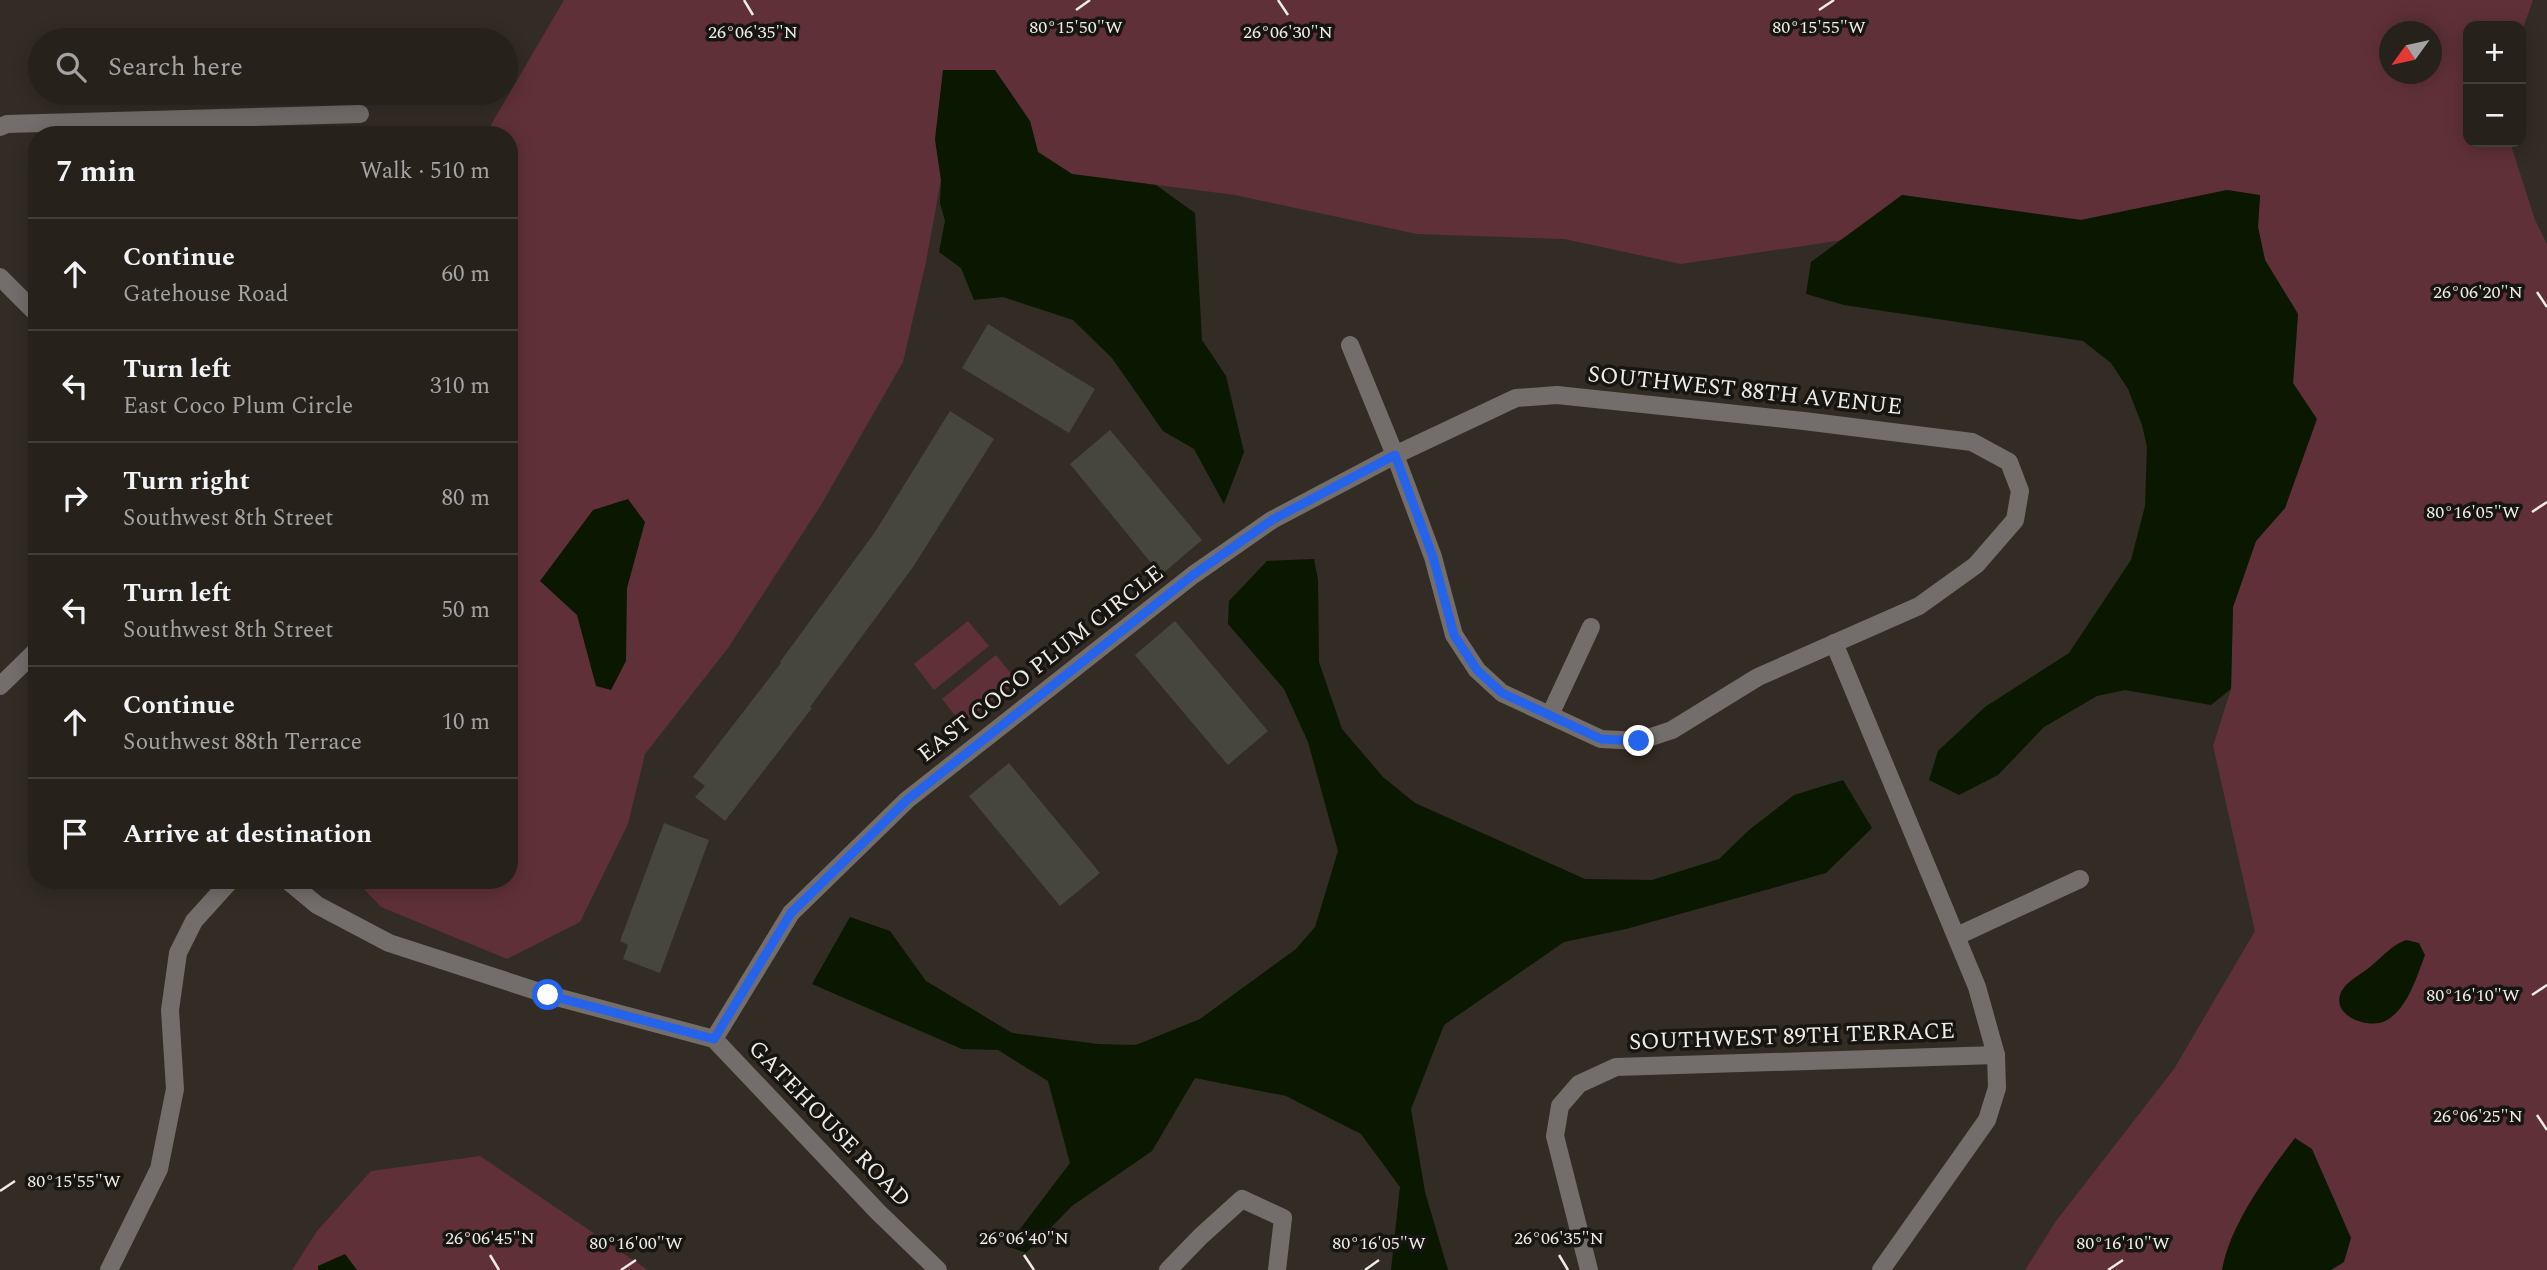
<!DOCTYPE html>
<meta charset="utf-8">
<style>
:root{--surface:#26211b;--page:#2e2924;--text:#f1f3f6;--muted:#a4a3a3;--line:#423e3a}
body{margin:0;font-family:Spectral,serif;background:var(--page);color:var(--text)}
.controls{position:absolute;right:21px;top:21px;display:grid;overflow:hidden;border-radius:14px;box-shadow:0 4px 18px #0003}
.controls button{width:63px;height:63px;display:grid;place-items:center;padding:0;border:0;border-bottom:2px solid var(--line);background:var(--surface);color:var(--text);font:35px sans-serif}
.compass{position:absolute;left:2379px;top:21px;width:63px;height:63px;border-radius:50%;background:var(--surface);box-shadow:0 4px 18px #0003;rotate:237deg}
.stop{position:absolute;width:21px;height:21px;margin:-16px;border:5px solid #2563eb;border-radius:50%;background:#fff}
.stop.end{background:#2563eb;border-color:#fff;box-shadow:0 2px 7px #0008}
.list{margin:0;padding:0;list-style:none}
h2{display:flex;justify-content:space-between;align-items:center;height:91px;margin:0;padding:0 28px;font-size:30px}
h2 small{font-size:23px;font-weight:400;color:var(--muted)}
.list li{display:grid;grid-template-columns:46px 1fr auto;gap:21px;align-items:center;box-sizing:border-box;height:112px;padding:0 28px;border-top:2px solid var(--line)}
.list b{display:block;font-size:26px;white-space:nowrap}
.list p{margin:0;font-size:23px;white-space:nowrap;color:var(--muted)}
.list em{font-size:23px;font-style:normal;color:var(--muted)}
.icon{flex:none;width:38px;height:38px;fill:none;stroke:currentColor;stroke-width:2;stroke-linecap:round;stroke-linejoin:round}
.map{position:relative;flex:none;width:2547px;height:1270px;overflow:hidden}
.search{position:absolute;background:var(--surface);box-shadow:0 4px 18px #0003;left:28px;top:28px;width:490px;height:77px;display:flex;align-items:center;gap:18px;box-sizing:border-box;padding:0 24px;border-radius:38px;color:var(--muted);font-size:26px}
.panel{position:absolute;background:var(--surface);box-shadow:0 4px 18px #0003;left:28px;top:126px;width:490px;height:763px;border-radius:28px}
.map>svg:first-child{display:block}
.green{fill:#5f3038;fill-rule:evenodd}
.water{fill:#0a1701}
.building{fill:#47463d}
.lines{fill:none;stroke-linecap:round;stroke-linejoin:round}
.street{stroke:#736e6c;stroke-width:18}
.route{stroke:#2563eb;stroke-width:9}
.ticks{fill:none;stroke:#eeeae5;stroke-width:2.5}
.labels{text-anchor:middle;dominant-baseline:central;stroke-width:7;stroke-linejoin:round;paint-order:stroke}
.street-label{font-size:23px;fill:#eeeae5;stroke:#171511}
.ticks-label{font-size:18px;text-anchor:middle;fill:#eeeae5;stroke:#171511;stroke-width:7;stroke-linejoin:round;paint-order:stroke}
</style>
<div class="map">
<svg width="2547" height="1270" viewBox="0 0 2547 1270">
<rect width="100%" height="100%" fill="#322c24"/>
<g class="green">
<path d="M564,0H2533L2521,34V26H2468V142H2510L2535,220L2547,244V1270H2025L2056,1221L2174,1069L2255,931L2213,746L2231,689L2233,607L2256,541L2285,508L2316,419L2293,383L2298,314L2265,260L2258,227L2260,196L2227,190L2081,220L1902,195L1843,240L1681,264L1564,239L1417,234L1235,195L1072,174L1038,152L1030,121L935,139L941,180L926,262L903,362L821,505L728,648L645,754L628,824L580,922L507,959L381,907L355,880H509V135H485ZM2390,32H2432V74H2390Z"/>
<polygon points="968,621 989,646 934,690 914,664"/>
<polygon points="996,655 1017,681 962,724 942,699"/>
<polygon points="480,1156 648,1270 292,1270 317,1231 371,1171"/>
</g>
<g class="water">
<polygon points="943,70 995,70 1030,121 1038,152 1072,174 1156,185 1195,213 1202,340 1226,376 1244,452 1224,504 1194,449 1163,431 1112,358 1073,320 1003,297 974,300 961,268 939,252 945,221 940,203 941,180 935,139"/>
<polygon points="2227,190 2260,195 2258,227 2265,260 2298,314 2293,383 2317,419 2285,508 2256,541 2233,607 2231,689 2211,705 2125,690 2097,696 2044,727 1998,775 1959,795 1929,780 1938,751 1985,707 2069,653 2131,560 2145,506 2147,447 2142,425 2128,389 2111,363 2083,341 1844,305 1806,294 1811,262 1902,195 2081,220"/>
<polygon points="628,499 645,522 627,588 626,661 611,690 596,686 577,615 540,581 593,510"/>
<polygon points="1314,559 1318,580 1319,662 1342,729 1383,777 1415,803 1585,879 1652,880 1719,859 1749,830 1794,795 1843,780 1872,828 1826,873 1626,929 1564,942 1444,1025 1411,1109 1425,1192 1448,1270 1391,1270 1400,1187 1361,1134 1286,1096 1195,1078 1152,1151 1072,1206 1026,1253 1007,1246 1070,1163 1048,1081 998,1050 962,1049 812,984 850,917 890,931 926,981 1012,1033 1098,1044 1136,1045 1200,1019 1296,949 1315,927 1338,851 1308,742 1284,689 1228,624 1229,601 1267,561"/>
<path d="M2406,940L2419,943L2425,955C2417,976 2408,1008 2387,1020C2372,1030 2333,1018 2340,995C2344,982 2361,975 2371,966C2383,956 2392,945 2406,940Z"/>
<path d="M2295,1138L2312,1149L2351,1238L2344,1262L2331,1270H2222C2229,1226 2268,1173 2295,1138Z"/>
<polygon points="345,1254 357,1270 318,1270 318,1266"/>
</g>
<g class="building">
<polygon points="988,324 1095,389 1069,433 962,368"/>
<polygon points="950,411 994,439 913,567 810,707 812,708 725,821 695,797 705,786 693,777 781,663 780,662 875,532"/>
<polygon points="1110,430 1202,540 1161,575 1070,464"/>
<polygon points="1175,621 1268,731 1228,765 1135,655"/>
<polygon points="1009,763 1100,873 1060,906 969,796"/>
<polygon points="664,823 709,840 660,973 623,959 628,945 620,941"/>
</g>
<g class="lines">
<g class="street">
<polyline points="0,127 7,124 360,114"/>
<polyline points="0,277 37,314"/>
<polyline points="1834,643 1977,987 1996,1055 1997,1088 1987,1120 1881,1270"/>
<polyline points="0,686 37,650"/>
<polyline points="1550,715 1591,627"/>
<polyline points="287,880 317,905 389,943 549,995 714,1039 878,1212 938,1270"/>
<polyline points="1957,936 2080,879"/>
<polyline points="714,1039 791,913 907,800 1193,575 1272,520 1395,455 1516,398 1557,395 1804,421 1972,442 2009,462 2020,491 2015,520 1976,565 1919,606 1758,677 1672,730 1639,741 1601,739 1502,693 1477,670 1454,635 1433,557 1395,455 1350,345"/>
<polyline points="109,1270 159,1169 175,1089 170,1010 178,953 194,921 231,880"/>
<polyline points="1168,1270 1201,1236 1242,1199 1283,1218 1277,1270"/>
<polyline points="1589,1270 1555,1136 1560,1106 1579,1084 1616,1067 1996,1055"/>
</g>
</g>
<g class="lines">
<polyline class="route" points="548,995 714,1039 791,913 907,800 1193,575 1272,520 1395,455 1433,557 1454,635 1477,670 1502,693 1601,739 1639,741"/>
</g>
<path class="ticks" d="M744,0L753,15M1278,0L1288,15M1076,10L1090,0M1819,10L1834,0M2537,292L2547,307M2532,512L2547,502M2532,995L2547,985M2537,1115L2547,1130M0,1191L15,1181M490,1255L499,1270M1024,1255L1034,1270M1559,1255L1568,1270M621,1270L636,1260M1365,1270L1379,1260M2108,1270L2123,1260"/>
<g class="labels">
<g class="street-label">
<text transform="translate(1745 391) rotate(6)">SOUTHWEST 88TH AVENUE</text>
<text transform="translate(1041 664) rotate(-38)">EAST COCO PLUM CIRCLE</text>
<text transform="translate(1792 1037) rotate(-2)">SOUTHWEST 89TH TERRACE</text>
<text transform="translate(829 1124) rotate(46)">GATEHOUSE ROAD</text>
</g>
</g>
<g class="ticks-label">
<text x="1076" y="33">80°15'50"W</text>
<text x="1819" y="33">80°15'55"W</text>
<text x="753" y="38">26°06'35"N</text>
<text x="1288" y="38">26°06'30"N</text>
<text x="2478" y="298">26°06'20"N</text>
<text x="2473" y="518">80°16'05"W</text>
<text x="2473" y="1001">80°16'10"W</text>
<text x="2478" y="1122">26°06'25"N</text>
<text x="74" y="1187">80°15'55"W</text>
<text x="490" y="1244">26°06'45"N</text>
<text x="1024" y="1244">26°06'40"N</text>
<text x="1559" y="1244">26°06'35"N</text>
<text x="636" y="1249">80°16'00"W</text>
<text x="1379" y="1249">80°16'05"W</text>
<text x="2123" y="1249">80°16'10"W</text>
</g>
</svg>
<div class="controls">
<button>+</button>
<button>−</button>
</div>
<svg class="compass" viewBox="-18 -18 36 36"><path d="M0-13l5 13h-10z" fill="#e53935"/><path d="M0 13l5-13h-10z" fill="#a4a3a3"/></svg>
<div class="stop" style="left:548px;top:995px"></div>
<div class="stop end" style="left:1639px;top:741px"></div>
<div class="search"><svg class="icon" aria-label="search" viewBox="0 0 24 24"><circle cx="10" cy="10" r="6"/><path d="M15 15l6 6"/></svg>Search here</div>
<section class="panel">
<h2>7 min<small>Walk · 510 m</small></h2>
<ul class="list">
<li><svg class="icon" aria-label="ahead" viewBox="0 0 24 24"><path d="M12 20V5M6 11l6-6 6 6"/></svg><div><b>Continue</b><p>Gatehouse Road</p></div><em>60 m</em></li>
<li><svg class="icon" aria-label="left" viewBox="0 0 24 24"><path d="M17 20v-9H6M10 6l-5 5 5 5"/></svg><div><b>Turn left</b><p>East Coco Plum Circle</p></div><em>310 m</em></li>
<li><svg class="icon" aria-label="right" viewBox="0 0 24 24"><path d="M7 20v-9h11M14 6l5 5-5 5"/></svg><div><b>Turn right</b><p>Southwest 8th Street</p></div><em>80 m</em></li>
<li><svg class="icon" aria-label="left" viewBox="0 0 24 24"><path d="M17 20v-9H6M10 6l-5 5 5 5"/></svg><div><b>Turn left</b><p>Southwest 8th Street</p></div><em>50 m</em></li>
<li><svg class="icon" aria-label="ahead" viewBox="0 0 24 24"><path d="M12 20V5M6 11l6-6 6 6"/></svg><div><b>Continue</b><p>Southwest 88th Terrace</p></div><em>10 m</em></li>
<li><svg class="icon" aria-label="arrive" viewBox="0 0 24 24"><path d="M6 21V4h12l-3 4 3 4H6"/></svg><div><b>Arrive at destination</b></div></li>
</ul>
</section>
</div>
